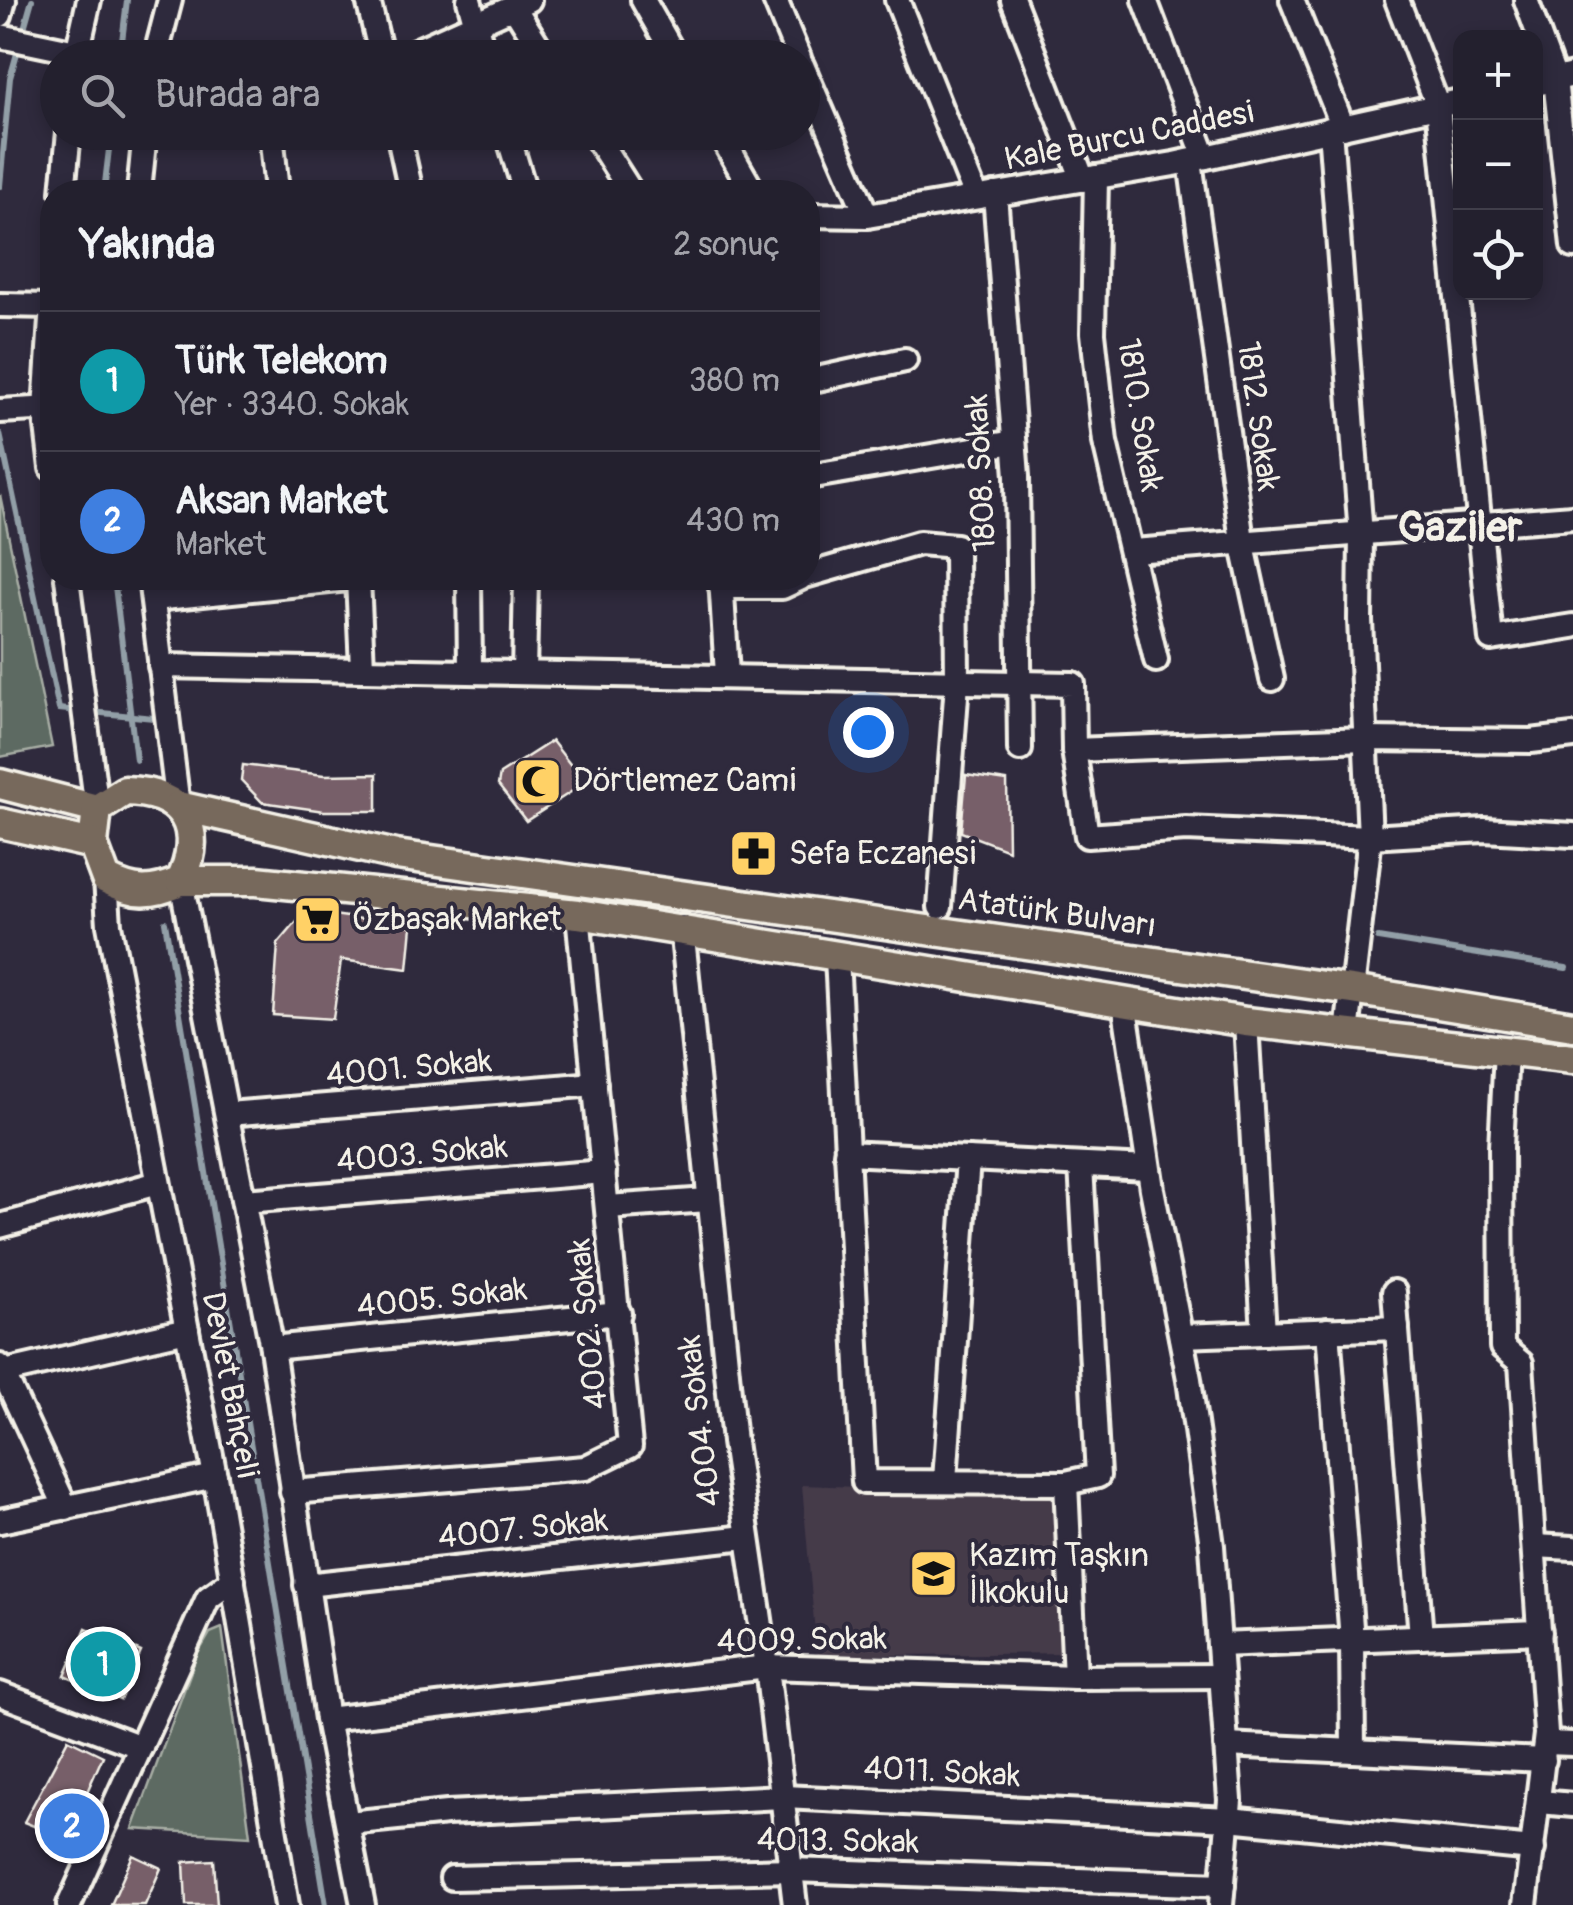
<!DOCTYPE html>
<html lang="tr">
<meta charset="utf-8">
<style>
:root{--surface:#23202e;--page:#2b2836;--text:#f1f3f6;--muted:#a3a3aa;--line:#403e4a;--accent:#ffd166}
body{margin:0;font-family:Pangolin,sans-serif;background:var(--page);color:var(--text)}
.controls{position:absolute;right:30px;top:30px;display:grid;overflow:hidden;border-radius:20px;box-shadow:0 5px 15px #0003}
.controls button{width:90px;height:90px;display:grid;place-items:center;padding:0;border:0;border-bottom:2px solid var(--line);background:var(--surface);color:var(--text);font:50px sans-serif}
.you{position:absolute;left:868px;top:732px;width:35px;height:35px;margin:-25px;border:8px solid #fff;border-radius:50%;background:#1a73e8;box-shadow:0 0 0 15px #1a73e833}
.badge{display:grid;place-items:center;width:65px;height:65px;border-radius:50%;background:var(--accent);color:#fff;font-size:32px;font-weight:700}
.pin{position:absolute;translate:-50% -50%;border:5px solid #fff;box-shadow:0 2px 10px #0006}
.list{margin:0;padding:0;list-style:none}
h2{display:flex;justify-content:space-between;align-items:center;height:130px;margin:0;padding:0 40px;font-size:42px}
h2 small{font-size:32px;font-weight:400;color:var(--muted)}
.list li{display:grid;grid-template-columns:65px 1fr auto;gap:30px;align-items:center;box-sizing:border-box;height:140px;padding:0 40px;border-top:2px solid var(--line)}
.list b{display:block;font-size:38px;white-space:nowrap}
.list p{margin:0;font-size:32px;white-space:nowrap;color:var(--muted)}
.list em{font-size:32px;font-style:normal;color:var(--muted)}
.icon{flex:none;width:55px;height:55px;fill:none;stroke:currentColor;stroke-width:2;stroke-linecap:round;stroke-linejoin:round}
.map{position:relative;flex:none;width:1573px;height:1905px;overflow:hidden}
.search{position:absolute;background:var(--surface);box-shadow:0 5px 15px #0003;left:40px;top:40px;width:780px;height:110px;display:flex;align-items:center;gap:25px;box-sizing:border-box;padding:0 35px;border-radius:55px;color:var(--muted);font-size:38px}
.panel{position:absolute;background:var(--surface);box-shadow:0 5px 15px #0003;left:40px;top:180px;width:780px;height:410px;border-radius:40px}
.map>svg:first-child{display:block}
.built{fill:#453a4a}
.green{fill:#5d6b62;stroke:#a8aea5;stroke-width:2.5}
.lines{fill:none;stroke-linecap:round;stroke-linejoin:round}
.stream{stroke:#929fa7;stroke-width:6}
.building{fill:#775e69;stroke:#f4f1e8;stroke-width:2.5}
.minor-casing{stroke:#f4f1e8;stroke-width:30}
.major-casing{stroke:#f4f1e8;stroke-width:35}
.minor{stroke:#2f2a3d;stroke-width:22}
.major{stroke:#77695c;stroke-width:28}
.labels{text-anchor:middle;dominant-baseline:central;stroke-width:8;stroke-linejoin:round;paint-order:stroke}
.street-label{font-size:32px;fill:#f4f1e8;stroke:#2f2a3d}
.poi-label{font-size:32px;fill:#f4f1e8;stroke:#2f2a3d;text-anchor:start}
.district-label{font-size:42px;font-weight:bold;fill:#f4f1e8;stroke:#2f2a3d}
</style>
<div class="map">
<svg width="1573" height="1905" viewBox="0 0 1573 1905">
<rect width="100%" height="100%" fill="#2f2a3d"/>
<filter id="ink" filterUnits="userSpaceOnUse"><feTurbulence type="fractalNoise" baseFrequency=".01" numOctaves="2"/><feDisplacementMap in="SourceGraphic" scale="20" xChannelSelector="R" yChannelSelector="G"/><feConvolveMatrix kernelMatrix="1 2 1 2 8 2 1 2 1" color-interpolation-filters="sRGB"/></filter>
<g filter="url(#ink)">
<polygon class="built" points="802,1485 1054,1494 1063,1653 817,1656"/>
<g class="green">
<polygon points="0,495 52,747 0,757"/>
<polygon points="222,1628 250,1836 133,1829 197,1655 210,1633"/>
</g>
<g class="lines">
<g class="stream">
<polyline points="120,58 127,0"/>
<polyline points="0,186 10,78 32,0"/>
<polyline points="104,192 111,132"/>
<polyline points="0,434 59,709 78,711"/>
<polyline points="114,578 136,760"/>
<polyline points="91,712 154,718"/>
<polyline points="165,922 326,1905"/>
<polyline points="1378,938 1566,968"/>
</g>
</g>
<g class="building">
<polygon points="552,741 580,777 574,790 526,821 498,785 500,774"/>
<polygon points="243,765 324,775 377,774 377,811 324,811 262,802 241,780"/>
<polygon points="966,775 1007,781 1008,850 961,832"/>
<polygon points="326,914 412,926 408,969 341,960 333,1019 273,1015 278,944 302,916"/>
<polygon points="86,1628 141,1652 120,1700 65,1676"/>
<polygon points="68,1739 103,1756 66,1839 24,1822"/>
<polygon points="133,1855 161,1868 145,1905 111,1905"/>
<polygon points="214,1860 217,1905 186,1905 184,1862"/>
</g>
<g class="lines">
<defs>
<g id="minor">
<polyline points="368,0 382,58"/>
<polyline points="469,0 485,58"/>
<polyline points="643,0 676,58"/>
<polyline points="775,0 799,58"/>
<polyline points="897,0 976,197"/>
<polyline points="1013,0 1083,180"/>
<polyline points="1145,0 1205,157"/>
<polyline points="1292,0 1343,127"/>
<polyline points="1397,0 1438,106 1491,639 1573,626"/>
<polyline points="1526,0 1555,79 1573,246"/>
<polyline points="514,7 546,58"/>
<polyline points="0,15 4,0"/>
<polyline points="0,36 76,52"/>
<polyline points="76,58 89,0"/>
<polyline points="155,58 170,0"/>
<polyline points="400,58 529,0"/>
<polyline points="802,65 867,216"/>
<polyline points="1536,84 1573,75"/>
<polyline points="1330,129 1361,535 1360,620 1370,837 1347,1033"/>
<polyline points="271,132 277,192"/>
<polyline points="398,132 411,192"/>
<polyline points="507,132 525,192"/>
<polyline points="593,132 631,192"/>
<polyline points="719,132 753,192"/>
<polyline points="1190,161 1242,541 1272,679"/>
<polyline points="1096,177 1093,333 1105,442 1156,660"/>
<polyline points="63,192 69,132"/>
<polyline points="139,192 145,132"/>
<polyline points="995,194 1017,476 1020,749"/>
<polyline points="808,215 867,216 1174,164 1460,101"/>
<polyline points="0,305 52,306"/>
<polyline points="52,305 45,409 52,468"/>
<polyline points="808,381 905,360"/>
<polyline points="0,411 52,408"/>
<polyline points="808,477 1014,442"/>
<polyline points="1133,551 1573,517"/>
<polyline points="808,575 919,543 956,546 957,683 940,907"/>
<polyline points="67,578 97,809"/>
<polyline points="150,578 178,806"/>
<polyline points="469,578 470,669"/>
<polyline points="721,578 727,675"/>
<polyline points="721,587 782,587 801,578"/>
<polyline points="154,599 358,578 362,668"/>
<polyline points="160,666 1073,684 1074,750 1087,836 1186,829 1370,837 1484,830 1573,835"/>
<polyline points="524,673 526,578"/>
<polyline points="1074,750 1366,739 1531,741 1573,736"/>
<polyline points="106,879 109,925 215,1476 287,1905"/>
<polyline points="181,881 272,1348 327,1719 363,1905"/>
<polyline points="682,927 734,1442 767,1667 795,1905"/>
<polyline points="837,957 864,1482 1066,1483 1098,1476 1081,1165"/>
<polyline points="1124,1002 1152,1189 1189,1379 1212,1546 1230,1800 1221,1905"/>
<polyline points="1246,1022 1264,1333"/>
<polyline points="1506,1051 1501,1147 1502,1347 1521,1363 1546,1734 1525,1905"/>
<polyline points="228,1114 595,1084"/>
<polyline points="846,1153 1148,1168"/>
<polyline points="244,1201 604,1172"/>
<polyline points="608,1207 708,1200"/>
<polyline points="0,1226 158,1183"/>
<polyline points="1394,1292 1421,1637"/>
<polyline points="1328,1330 1352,1640 1353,1751"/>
<polyline points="1181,1336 1397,1328"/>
<polyline points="272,1348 619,1313"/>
<polyline points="0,1366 66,1508"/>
<polyline points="0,1373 187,1330"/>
<polyline points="945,1480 968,1159"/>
<polyline points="1066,1483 1075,1677"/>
<polyline points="292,1492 585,1468 630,1446 578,914"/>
<polyline points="0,1521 215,1476"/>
<polyline points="1534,1546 1573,1548"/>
<polyline points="306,1585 746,1537"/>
<polyline points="1219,1645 1540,1632"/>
<polyline points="0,1694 141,1747"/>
<polyline points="327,1719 767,1667 1075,1677 1221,1676"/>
<polyline points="1546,1743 1573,1744"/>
<polyline points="1226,1745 1544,1760"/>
<polyline points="1540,1802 1573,1805"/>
<polyline points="348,1823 447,1813 784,1797 1229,1819 1533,1849"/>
<polyline points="452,1878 792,1870 1223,1885"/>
<polyline points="69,1905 208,1598 233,1580"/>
</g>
<g id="major">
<polyline points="0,784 97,809"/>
<path d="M125,791C184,792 205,827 181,881C151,894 135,894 106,879L93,844L97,809Z"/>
<polyline points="178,806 396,855 1352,990 1573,1026"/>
<polyline points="0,823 93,844"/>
<polyline points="181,881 256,881 578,914 1246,1022 1573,1059"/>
</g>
</defs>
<use href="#minor" class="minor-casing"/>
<use href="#major" class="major-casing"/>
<use href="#minor" class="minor"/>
<use href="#major" class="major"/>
</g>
</g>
<defs>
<symbol id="mosque-square" viewBox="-11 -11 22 22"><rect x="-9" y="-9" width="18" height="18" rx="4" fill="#ffd166" stroke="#2f2a3d"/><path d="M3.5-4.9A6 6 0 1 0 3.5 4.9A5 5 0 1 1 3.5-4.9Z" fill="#111"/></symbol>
<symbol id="pharmacy-square" viewBox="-11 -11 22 22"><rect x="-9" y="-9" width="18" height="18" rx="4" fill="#ffd166" stroke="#2f2a3d"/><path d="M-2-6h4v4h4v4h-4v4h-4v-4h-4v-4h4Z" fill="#111"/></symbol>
<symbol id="supermarket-square" viewBox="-11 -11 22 22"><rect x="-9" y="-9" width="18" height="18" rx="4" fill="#ffd166" stroke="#2f2a3d"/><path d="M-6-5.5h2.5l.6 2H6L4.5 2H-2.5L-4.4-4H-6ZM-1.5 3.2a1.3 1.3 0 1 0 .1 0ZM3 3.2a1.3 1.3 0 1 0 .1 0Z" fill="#111"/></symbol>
<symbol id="school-square" viewBox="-11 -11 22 22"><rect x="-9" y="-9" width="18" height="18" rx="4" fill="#ffd166" stroke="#2f2a3d"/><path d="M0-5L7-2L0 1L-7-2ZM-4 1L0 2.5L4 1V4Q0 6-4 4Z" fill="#111"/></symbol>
</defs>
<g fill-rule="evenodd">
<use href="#mosque-square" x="510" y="754" width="55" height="55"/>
<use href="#pharmacy-square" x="726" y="826" width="55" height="55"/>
<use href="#supermarket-square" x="290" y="892" width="55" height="55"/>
<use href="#school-square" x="906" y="1546" width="55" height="55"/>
</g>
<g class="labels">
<g class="street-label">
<text transform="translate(1129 136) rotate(-11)">Kale Burcu Caddesi</text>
<text transform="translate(1140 415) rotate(81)">1810. Sokak</text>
<text transform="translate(1258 416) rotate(82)">1812. Sokak</text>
<text transform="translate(981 473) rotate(-93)">1808. Sokak</text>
<text transform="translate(1057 913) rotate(8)">Atatürk Bulvarı</text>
<text transform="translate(409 1068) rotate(-5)">4001. Sokak</text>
<text transform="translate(422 1154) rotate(-5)">4003. Sokak</text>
<text transform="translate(442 1298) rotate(-6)">4005. Sokak</text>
<text transform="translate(588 1324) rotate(-96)">4002. Sokak</text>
<text transform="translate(230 1385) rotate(79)">Devlet Bahçeli</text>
<text transform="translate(700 1421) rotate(-97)">4004. Sokak</text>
<text transform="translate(523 1529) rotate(-6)">4007. Sokak</text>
<text transform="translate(802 1640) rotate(-1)">4009. Sokak</text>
<text transform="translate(942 1772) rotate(3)">4011. Sokak</text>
<text transform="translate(838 1841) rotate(1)">4013. Sokak</text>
</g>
<g class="poi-label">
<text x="573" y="781">Dörtlemez Cami</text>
<text x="789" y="854">Sefa Eczanesi</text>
<text x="352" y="920">Özbaşak Market</text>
<text x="969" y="1556">Kazım Taşkın<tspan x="969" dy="37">İlkokulu</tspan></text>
</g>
<g class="district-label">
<text x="1460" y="528">Gaziler</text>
</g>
</g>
</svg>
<div class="controls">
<button>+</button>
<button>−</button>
<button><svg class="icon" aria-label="locate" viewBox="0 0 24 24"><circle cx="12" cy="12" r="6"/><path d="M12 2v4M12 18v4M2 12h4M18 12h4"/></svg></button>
</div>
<div class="you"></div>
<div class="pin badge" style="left:103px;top:1664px;background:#0f9aa8">1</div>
<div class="pin badge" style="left:72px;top:1826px;background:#3f7fe0">2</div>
<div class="search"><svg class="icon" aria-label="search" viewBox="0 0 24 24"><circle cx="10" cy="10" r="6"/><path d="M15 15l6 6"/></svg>Burada ara</div>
<section class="panel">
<h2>Yakında<small>2 sonuç</small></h2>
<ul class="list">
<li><span class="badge" style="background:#0f9aa8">1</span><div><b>Türk Telekom</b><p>Yer · 3340. Sokak</p></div><em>380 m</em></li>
<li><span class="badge" style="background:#3f7fe0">2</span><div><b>Aksan Market</b><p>Market</p></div><em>430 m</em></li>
</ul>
</section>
</div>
